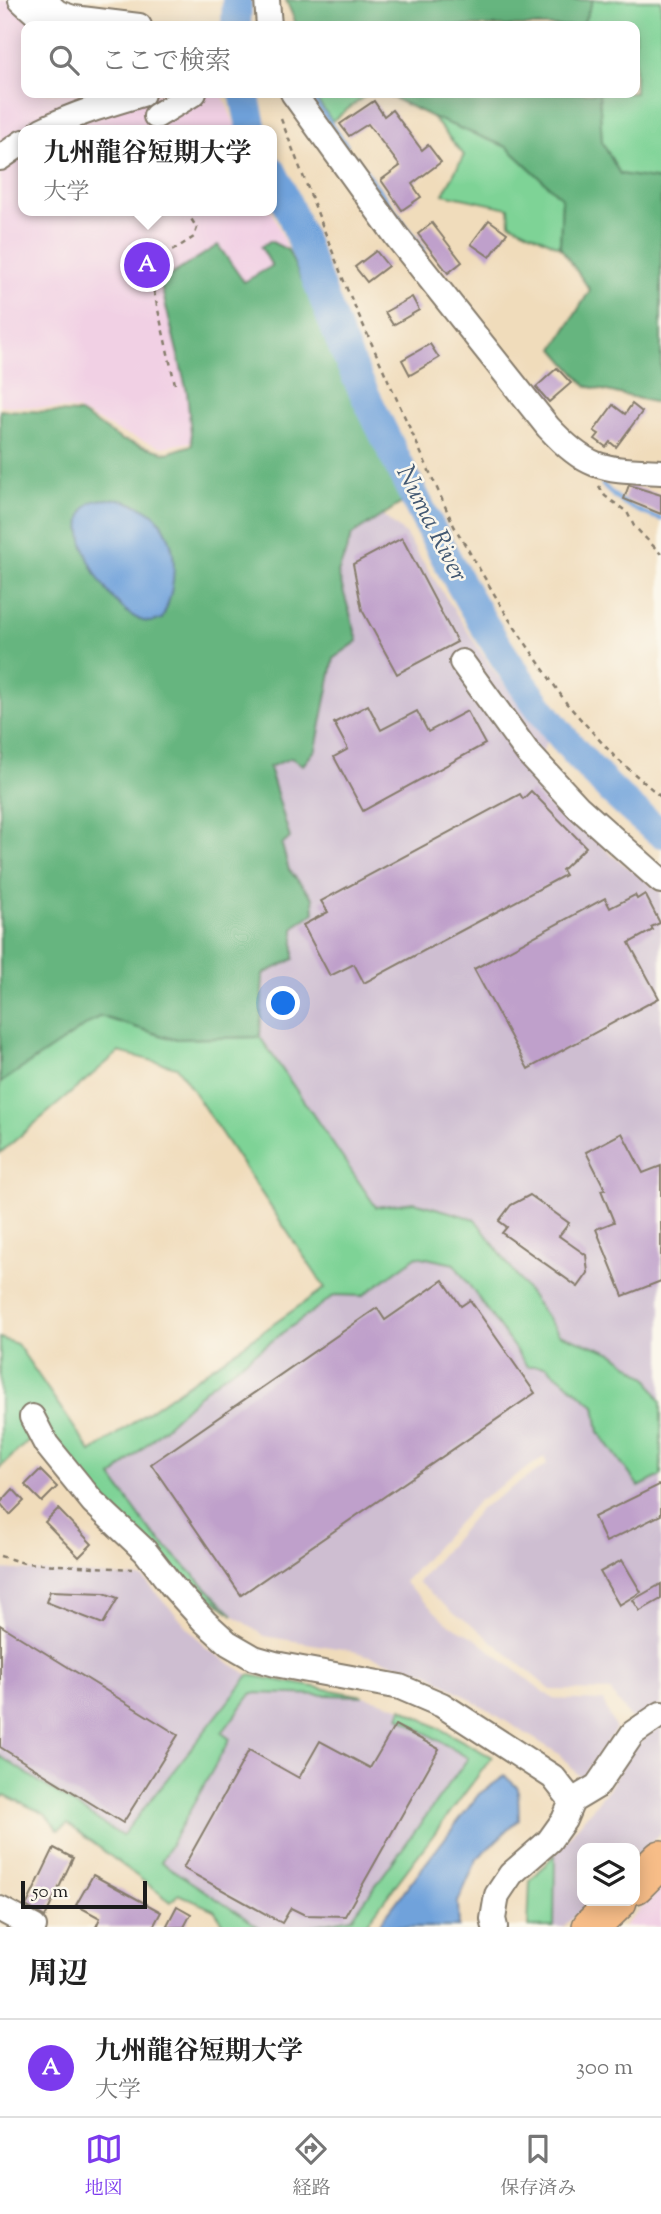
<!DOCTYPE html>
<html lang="ja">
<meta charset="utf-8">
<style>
:root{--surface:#fff;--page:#f6f6f6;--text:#222;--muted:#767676;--line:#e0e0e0;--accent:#7c3aed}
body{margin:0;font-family:"Sorts Mill Goudy","Noto Serif JP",serif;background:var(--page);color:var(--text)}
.controls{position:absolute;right:21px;bottom:21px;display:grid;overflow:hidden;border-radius:14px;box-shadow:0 4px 18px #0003}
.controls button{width:63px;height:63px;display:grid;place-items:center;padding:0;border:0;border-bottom:2px solid var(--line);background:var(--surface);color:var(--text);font:35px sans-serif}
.scale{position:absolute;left:21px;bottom:18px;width:126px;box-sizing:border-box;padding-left:7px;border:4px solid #1c1c1c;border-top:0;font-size:19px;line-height:24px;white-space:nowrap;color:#1c1c1c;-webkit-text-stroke:5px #fbf7ec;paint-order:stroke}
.you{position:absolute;left:284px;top:1004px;width:24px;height:24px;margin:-18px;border:5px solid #fff;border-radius:50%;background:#1a73e8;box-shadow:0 0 0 10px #1a73e833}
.badge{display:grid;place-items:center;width:46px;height:46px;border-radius:50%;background:var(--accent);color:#fff;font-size:23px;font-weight:700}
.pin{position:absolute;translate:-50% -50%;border:4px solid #fff;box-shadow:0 2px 7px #0006}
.popup{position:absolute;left:18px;top:125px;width:259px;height:91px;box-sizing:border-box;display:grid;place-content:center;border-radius:14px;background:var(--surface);filter:drop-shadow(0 2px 5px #0005);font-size:23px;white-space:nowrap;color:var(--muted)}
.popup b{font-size:26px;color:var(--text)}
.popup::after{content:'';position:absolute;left:50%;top:100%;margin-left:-14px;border:14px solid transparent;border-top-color:var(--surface)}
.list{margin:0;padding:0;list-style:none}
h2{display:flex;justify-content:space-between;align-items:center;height:91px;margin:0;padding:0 28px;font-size:30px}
h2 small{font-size:23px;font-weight:400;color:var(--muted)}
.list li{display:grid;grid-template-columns:46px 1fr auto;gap:21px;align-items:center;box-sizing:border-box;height:98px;padding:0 28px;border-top:2px solid var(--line)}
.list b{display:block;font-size:26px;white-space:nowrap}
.list p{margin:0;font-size:23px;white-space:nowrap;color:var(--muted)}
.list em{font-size:23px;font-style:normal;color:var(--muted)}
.icon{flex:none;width:38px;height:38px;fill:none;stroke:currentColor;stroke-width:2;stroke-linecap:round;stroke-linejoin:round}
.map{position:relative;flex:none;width:661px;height:1927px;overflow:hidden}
.search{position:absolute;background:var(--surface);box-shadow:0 4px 18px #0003;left:21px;right:21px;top:21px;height:77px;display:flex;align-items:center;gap:18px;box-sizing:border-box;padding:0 24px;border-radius:14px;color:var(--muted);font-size:26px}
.sheet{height:189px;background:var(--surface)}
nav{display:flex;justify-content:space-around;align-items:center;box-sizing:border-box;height:98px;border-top:2px solid var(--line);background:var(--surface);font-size:19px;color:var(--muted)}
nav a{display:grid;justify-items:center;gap:4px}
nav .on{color:var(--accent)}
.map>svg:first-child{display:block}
.built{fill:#f1d0e4}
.industrial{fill:#cebed1}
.green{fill:#7ed396;stroke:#4d7859;stroke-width:2}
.forest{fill:#66b57f;stroke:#41684e;stroke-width:2}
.water{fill:#70a2db;stroke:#465f7c;stroke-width:2}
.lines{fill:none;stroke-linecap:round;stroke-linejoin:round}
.stream{stroke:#70a2db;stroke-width:5}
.river{stroke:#70a2db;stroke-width:30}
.building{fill:#bfa0cb}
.minor-casing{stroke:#867c6c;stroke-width:28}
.highway-casing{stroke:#867c6c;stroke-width:40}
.path{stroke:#867c6c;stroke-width:2.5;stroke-dasharray:5 5;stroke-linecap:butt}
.minor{stroke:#fff;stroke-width:24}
.highway{stroke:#f7bd88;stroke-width:37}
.labels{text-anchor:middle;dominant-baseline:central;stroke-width:5;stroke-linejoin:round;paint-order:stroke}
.water-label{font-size:26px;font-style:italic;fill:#425872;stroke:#fbf7ec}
</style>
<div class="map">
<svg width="661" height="1927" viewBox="0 0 661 1927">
<rect width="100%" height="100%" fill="#fbf7ec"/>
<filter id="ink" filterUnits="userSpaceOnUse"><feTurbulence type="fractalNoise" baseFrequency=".0143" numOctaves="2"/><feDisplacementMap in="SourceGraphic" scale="14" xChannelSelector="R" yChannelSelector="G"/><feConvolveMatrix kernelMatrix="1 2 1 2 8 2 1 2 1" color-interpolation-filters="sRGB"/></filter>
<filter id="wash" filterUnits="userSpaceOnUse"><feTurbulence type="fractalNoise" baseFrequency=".00686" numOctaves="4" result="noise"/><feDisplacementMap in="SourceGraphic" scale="28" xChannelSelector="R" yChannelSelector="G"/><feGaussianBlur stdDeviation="1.57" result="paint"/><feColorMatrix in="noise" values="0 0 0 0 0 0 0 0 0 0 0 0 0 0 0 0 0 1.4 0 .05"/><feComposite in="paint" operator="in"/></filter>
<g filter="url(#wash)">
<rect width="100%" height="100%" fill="#f0dcbb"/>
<g class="built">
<polygon points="0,0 29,0 83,26 26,26 26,93 222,93 237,130 23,130 23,211 271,210 301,279 320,308 403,502 187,392 191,442 162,447 119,432 77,410 0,405"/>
<polygon points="661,1889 661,1927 623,1927"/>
</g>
<g class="industrial">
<polygon points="382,515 405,534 490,666 547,742 531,772 609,853 661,892 661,1401 648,1379 614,1353 559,1334 475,1219 414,1202 376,1207 260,1037 263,974 294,959 294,927 313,898 289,870 282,845 290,838 269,767 316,749 334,658 358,640 338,573 352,535"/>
<polygon points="417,1256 454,1264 527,1366 546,1366 595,1406 599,1432 638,1487 661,1476 661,1705 633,1721 610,1691 551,1690 475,1627 451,1611 418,1582 479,1510 547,1464 544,1457 477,1502 404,1582 447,1623 473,1637 553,1699 603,1701 616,1729 581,1778 559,1754 428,1673 349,1650 264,1636 233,1615 148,1528 112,1477 208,1387 336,1295 362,1296"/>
<polygon points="0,1569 143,1578 207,1649 249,1675 364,1696 402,1708 399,1717 468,1758 352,1918 306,1927 259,1927 0,1756"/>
<polygon points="661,1724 661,1832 635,1858 635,1848 582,1848 582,1901 590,1901 563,1927 554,1927 555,1854 610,1787 630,1751"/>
</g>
<g class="green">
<polygon points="593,0 661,0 661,180 620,174 602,142 599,93 635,93 635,26 582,26"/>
<polygon points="312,93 369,93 332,121"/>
<polygon points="432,117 507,147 562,198 560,247 510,223 509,208 443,194 464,155"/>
<polygon points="100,1016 173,1039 260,1037 376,1207 414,1202 475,1219 559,1334 613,1353 648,1379 661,1401 661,1476 639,1487 599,1432 595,1406 546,1366 527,1366 454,1264 417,1256 362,1296 335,1295 208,1387 112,1477 148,1528 233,1615 172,1568 38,1431 0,1468 0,1338 17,1344 91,1452 325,1288 177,1067 119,1052 0,1153 0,1083"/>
<polygon points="249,1675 364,1696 252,1693 222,1733 230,1739 161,1862 259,1927 226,1927 214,1910 178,1894 171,1902 68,1824 58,1830 45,1814 5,1795 0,1797 0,1756 122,1836"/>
<polygon points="402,1708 492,1757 364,1927 306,1927 352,1918 468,1758 399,1717"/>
<polygon points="555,1854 554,1927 528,1927 530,1881"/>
</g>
<g class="forest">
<polygon points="286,0 593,0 582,26 297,26"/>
<polygon points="383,93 599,93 602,142 620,174 661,180 661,404 586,386 554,349 590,290 560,247 562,198 507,147 432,117"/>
<polygon points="270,241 288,250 301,279 320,308 403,502 352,535 338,573 358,641 334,658 316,749 303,765 291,758 269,767 290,838 282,845 289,870 313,898 314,913 294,927 294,959 263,974 260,1037 173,1039 100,1016 0,1083 0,410 80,413 122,440 167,453 192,445 187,392 160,282 218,245 244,282 272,266 261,247"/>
</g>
<g class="water">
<path d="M119,499C132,503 149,508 158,519C181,546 176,589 162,619C158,620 155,621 151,622C116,624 55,525 92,502C99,498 111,499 119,499Z"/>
<polygon points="505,1776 518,1788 519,1819 477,1859 458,1902 459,1927 377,1927 479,1794"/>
</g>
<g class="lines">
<g class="stream">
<polyline points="308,93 346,145"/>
<polyline points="355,157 423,250"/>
<path d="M603,485C619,503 638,512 661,519"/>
</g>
<g class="river">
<polyline points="236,26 237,0"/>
<polyline points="244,93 252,130"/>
<path d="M271,170C302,230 320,295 347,356C362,390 379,423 395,457C458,589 542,744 661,833"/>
</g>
</g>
<g id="blocks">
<g class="building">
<polygon points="374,101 384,116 392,110 422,150 428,145 441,162 412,184 421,197 402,210 381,180 400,166 368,124 349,136 340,124"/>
<polygon points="489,220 507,233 490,257 471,244"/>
<polygon points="432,223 462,262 448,273 418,234"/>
<polygon points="376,251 388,266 367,282 355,267"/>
<polygon points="412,297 419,310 393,325 385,312"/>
<polygon points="430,344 439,358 410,375 402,360"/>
<polygon points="557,368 571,383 549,402 536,387"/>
<polygon points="632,404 642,412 616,447 610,442 606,447 595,439 599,434 594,431 613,405 625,414"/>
<polygon points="629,485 661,495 661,514 624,499"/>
<polygon points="402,538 457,642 397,674 362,610 353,564"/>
<polygon points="368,705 381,730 417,711 428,732 467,711 485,744 363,811 334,757 348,749 334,723"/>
<polygon points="531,791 586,847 562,870 565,875 364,983 354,964 330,976 303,925 328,912 321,901 520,794 523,799"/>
<polygon points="645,894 660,923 651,927 653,930 629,943 659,998 528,1069 474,969 605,898 610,908 635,895 637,899"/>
<polygon points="622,1133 643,1173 661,1166 661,1281 623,1296 596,1229 614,1222 601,1190 605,1189 586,1152"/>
<polygon points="530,1195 569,1223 559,1236 586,1255 588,1273 578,1287 502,1233 507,1227 499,1221 511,1205"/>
<polygon points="443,1280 461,1306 470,1300 535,1393 241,1595 151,1464 377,1308 385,1320"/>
<polygon points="40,1470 57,1487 42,1502 25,1485"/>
<polygon points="661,1484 661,1515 606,1542 594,1517"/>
<polygon points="13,1489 24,1501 10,1515 0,1503"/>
<polygon points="58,1509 92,1544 79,1557 45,1522"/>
<polygon points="622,1560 641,1592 619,1605 600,1572"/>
<polygon points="661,1584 661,1599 640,1611 633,1600"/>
<polygon points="50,1591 104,1593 118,1598 103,1624 46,1602"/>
<polygon points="0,1625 178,1735 123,1823 0,1747"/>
<polygon points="395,1725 439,1749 345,1916 305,1915 291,1908 282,1923 183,1868 249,1750 299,1778 320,1741 370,1768"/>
<polygon points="54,1848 73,1858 45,1917 26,1906"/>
<polygon points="93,1875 161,1912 153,1927 96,1927 100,1918 76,1905"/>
<polygon points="177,1906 191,1914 184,1927 166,1927"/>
</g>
</g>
</g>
<g filter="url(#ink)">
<use href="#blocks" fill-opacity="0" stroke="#867c6c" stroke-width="2"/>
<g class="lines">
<defs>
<g id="minor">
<polyline points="21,0 50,26"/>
<polyline points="43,0 58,13 73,18 139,26"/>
<polyline points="267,0 269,26"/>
<path d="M293,93L397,237L548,427C589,471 603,469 661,472"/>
<polyline points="156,116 194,93"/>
<path d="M42,130C74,114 108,104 142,94"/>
<polyline points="0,158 23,142"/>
<polyline points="462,662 528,753 578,807 661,881"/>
<polyline points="32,1417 46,1444 93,1502 145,1551 173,1587 205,1622 228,1643 254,1658 275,1664 400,1687 442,1705 553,1777 572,1801"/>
<polyline points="0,1909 34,1927"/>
<polyline points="495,1927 493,1919 497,1895 511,1874 549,1841 564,1820 572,1801 597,1786 633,1733 661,1714"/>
</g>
<g id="highway">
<polyline points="635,1885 661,1859"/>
<polyline points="591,1927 618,1901"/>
</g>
</defs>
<use href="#minor" class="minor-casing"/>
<use href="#highway" class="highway-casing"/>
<g class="path">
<polyline points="281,119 347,289 454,526 509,619 567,704 615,757 661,797"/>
<polyline points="175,384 148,266 194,237 197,228 186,211"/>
<polyline points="599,486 605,496 627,512 634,526 661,554"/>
<polyline points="0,1556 24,1563 132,1569"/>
</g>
<use href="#minor" class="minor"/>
<use href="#highway" class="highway"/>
</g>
</g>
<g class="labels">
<g class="water-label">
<text transform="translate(431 524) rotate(63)">Numa River</text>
</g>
</g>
</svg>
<div class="controls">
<button><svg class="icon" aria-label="layers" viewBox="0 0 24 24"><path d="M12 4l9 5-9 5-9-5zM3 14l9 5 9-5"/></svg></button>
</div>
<div class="scale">50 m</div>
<div class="you"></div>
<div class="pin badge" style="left:147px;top:265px">A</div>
<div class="popup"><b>九州龍谷短期大学</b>大学</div>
<div class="search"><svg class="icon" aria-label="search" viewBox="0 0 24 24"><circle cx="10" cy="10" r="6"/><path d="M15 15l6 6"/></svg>ここで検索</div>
</div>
<section class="sheet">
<h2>周辺<small></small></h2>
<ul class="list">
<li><span class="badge">A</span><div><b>九州龍谷短期大学</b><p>大学</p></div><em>300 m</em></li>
</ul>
</section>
<nav>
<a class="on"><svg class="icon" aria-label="map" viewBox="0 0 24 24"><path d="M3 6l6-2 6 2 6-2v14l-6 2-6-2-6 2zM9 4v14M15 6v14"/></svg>地図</a>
<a><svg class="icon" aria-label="directions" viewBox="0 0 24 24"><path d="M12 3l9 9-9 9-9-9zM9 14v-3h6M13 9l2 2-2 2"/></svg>経路</a>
<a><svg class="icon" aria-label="saved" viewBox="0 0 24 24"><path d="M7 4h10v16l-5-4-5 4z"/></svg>保存済み</a>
</nav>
